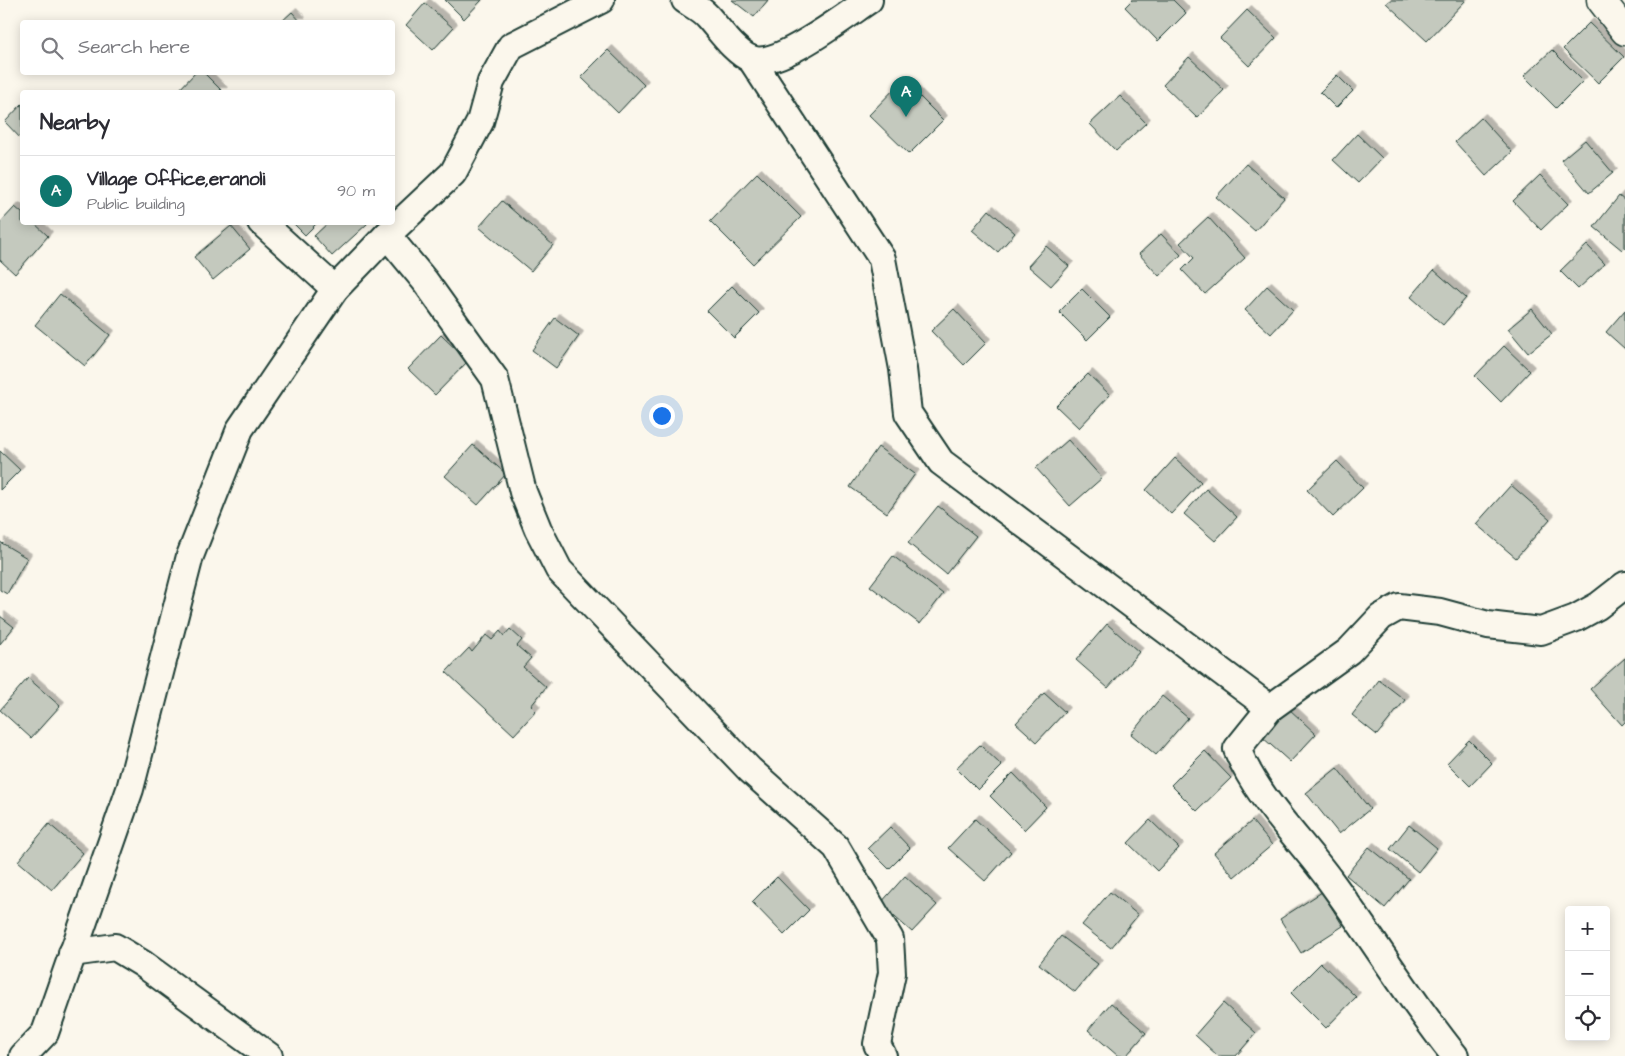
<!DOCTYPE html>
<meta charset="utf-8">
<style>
:root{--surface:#fff;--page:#f2f2f3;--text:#2b2b33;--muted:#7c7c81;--line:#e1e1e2;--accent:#0f766e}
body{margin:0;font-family:"Architects Daughter",sans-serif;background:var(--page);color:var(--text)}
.controls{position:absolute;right:15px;bottom:15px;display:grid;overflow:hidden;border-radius:5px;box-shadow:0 2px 12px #0003}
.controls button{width:45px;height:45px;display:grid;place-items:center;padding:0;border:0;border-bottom:1px solid var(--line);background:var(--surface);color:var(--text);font:25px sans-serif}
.you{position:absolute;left:661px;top:415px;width:18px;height:18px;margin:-12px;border:4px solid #fff;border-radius:50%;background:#1a73e8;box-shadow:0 0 0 8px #1a73e833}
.badge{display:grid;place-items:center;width:32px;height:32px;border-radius:50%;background:var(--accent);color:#fff;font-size:16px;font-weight:700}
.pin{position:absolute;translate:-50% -41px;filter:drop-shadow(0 1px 2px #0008)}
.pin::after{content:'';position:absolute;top:26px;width:18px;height:15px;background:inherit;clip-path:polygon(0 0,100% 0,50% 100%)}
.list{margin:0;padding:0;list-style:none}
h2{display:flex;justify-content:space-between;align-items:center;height:65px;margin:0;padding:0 20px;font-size:21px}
h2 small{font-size:16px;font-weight:400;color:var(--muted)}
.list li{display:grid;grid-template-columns:32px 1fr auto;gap:15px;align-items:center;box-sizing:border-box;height:70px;padding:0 20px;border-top:1px solid var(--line)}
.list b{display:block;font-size:19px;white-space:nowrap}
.list p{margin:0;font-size:16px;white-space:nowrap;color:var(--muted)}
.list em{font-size:16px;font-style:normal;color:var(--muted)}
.icon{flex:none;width:28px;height:28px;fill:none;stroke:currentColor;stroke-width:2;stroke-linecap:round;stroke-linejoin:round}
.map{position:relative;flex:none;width:1625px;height:1056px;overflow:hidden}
.search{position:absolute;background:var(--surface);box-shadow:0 2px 12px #0003;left:20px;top:20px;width:375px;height:55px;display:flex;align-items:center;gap:12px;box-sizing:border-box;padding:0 18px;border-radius:5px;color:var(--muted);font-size:19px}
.panel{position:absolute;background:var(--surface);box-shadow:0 2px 12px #0003;left:20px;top:90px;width:375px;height:135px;border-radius:5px}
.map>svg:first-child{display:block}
.building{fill:#c4c9be;stroke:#1f3d34;filter:url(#shadow)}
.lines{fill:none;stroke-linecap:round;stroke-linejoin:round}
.street-casing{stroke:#1f3d34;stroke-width:30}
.secondary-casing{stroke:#1f3d34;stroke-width:31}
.street{stroke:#fbf7ec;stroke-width:26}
.secondary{stroke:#fbf7ec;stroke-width:28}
</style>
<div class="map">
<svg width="1625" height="1056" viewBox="0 0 1625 1056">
<defs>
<filter id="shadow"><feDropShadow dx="4.5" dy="-4.5" stdDeviation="0" flood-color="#0004"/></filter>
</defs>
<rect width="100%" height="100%" fill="#fbf7ec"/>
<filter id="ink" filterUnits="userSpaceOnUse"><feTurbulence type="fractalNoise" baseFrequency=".02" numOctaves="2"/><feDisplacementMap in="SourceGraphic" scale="10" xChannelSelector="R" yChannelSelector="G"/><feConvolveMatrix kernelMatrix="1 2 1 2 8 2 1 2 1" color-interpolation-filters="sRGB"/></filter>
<g filter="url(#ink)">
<g class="building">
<polygon points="445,0 482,0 464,19"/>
<polygon points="732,0 768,0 754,17"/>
<polygon points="1132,0 1173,0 1186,13 1158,41 1125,7"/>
<polygon points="1390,0 1466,0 1427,41 1386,3"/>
<polygon points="425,3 453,28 433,50 406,25"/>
<polygon points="1247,10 1276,38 1249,66 1220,38"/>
<polygon points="292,12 301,22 281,22"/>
<polygon points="1589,23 1624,57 1598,83 1563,49"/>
<polygon points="608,50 644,85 618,113 581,77"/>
<polygon points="1552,50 1583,81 1556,108 1524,76"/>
<polygon points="1189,57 1224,90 1197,118 1163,85"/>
<polygon points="196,72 203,72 223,92 177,92"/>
<polygon points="1337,75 1353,91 1336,108 1320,92"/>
<polygon points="903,80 943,120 909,154 869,115"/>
<polygon points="1120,96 1146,123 1116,151 1090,124"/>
<polygon points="22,104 22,140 5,122"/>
<polygon points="1481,118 1512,152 1486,176 1455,142"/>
<polygon points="1357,134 1382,158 1358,183 1333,160"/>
<polygon points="1585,140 1613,173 1589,193 1561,160"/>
<polygon points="1246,164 1284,198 1255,231 1216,197"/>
<polygon points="757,173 801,217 753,264 710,221"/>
<polygon points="1540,175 1568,204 1541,230 1513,201"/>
<polygon points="1619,196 1625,201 1625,247 1622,250 1594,227"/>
<polygon points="502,201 553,245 531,271 479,227"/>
<polygon points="15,207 22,213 22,222 33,222 48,236 15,274 0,260 0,223"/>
<polygon points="989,210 1015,233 998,252 972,230"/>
<polygon points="1208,217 1245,258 1205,294 1182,270 1194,258 1180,243"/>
<polygon points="295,222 318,222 305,235 294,224"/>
<polygon points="329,222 365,222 367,224 332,256 314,236"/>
<polygon points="231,226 250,249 213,280 194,257"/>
<polygon points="1161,234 1181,255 1159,276 1139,254"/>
<polygon points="1587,245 1605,264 1578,289 1560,271"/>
<polygon points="1046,246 1069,266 1051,286 1028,266"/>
<polygon points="1434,270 1466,298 1443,325 1411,297"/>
<polygon points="732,286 759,313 734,338 707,311"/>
<polygon points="1267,286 1293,310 1271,334 1245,310"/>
<polygon points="1082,289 1110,317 1087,340 1059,312"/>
<polygon points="60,294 110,335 85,366 35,325"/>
<polygon points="954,309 986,343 964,365 931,331"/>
<polygon points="1532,309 1552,334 1528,353 1508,329"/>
<polygon points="1625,310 1625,349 1606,332"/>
<polygon points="555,318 579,336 556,368 532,350"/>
<polygon points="441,335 468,361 435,395 408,369"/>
<polygon points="1504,346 1530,371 1501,402 1475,376"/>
<polygon points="1088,374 1110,395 1079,428 1056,406"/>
<polygon points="1068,440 1102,478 1070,506 1036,468"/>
<polygon points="473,445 506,474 478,505 445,476"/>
<polygon points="878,447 915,474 887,513 850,487"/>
<polygon points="0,451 20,470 0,490"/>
<polygon points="1175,458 1201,482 1171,514 1146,490"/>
<polygon points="1337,461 1363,488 1333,517 1307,490"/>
<polygon points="1511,485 1550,519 1516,558 1476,524"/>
<polygon points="1206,489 1237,517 1215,541 1184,514"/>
<polygon points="938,506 976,536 946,574 908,543"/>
<polygon points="0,542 27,558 7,594 0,590"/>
<polygon points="893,556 943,594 920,624 870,586"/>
<polygon points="0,616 14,627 0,644"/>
<polygon points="1107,624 1139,652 1108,688 1076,660"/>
<polygon points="510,629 522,640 517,646 531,658 523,667 546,687 531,706 536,711 514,735 446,672 469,648 472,652 486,635 492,640 500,631 504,636"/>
<polygon points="1625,658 1625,722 1622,725 1590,689"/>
<polygon points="28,678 60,706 31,738 0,710"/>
<polygon points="1379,680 1405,700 1377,735 1352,715"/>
<polygon points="1044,693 1065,712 1037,742 1016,723"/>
<polygon points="1162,696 1188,718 1156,755 1131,734"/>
<polygon points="1288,708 1316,734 1290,762 1262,737"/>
<polygon points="1469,740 1492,763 1470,786 1447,763"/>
<polygon points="980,745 1002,766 978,790 956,768"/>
<polygon points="1205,751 1231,778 1197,811 1171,785"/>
<polygon points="1337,768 1370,809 1339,834 1306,793"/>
<polygon points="1013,773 1046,807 1024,830 990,796"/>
<polygon points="975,819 1011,852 985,881 948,848"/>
<polygon points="1150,820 1179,848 1157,871 1128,843"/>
<polygon points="1252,821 1272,845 1234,877 1214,853"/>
<polygon points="49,824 83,853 52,890 18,861"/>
<polygon points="1409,825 1437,848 1418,872 1390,849"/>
<polygon points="890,827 910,848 889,869 868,848"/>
<polygon points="1369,847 1409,879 1385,908 1346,875"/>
<polygon points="905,876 937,905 912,932 880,904"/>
<polygon points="777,877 809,910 784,935 752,902"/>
<polygon points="1110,892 1138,915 1111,948 1082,925"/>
<polygon points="1322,892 1343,926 1301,953 1280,919"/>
<polygon points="1061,936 1098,964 1075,992 1039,964"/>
<polygon points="1321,963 1356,997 1326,1028 1291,993"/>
<polygon points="1111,1003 1146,1033 1126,1056 1118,1056 1088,1030"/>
<polygon points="1223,1003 1256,1033 1236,1056 1218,1056 1195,1035"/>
</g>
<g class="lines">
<defs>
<g id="street">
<path d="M685,0C692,5 701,9 707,16C719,29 734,52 751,59C777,69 845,16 869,0"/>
<polyline points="751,59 882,259 903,369 908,413 941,462 1270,708"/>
<polyline points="261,222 335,289"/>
<polyline points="387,235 425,281 495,379 523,492 538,529 559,570 750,770 836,847 890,939 892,973 877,1044 883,1056"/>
<polyline points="72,953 115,947 143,964 269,1056"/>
<polyline points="23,1056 45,1033 130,789 190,556 240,429 335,289 387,235 453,173 480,122 491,82 511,46 601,0"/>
<path d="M1455,1056C1409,999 1372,937 1329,879C1298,837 1257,798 1237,749L1270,708L1349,651L1381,617L1399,607L1440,612L1488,625L1541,631L1576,618L1598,606L1625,585"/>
</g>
<polyline id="secondary" points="1601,0 1625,31"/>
</defs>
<use href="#street" class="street-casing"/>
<use href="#secondary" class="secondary-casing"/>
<use href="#street" class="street"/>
<use href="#secondary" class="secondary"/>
</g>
</g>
</svg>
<div class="controls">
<button>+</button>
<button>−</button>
<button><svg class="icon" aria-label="locate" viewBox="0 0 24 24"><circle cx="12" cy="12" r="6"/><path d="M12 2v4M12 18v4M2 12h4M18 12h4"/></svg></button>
</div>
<div class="you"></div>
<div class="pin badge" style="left:906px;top:117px">A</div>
<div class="search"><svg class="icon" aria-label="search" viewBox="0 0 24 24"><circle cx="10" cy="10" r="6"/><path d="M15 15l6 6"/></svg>Search here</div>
<section class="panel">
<h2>Nearby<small></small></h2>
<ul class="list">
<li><span class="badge">A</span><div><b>Village Office,eranoli</b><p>Public building</p></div><em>90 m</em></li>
</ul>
</section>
</div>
